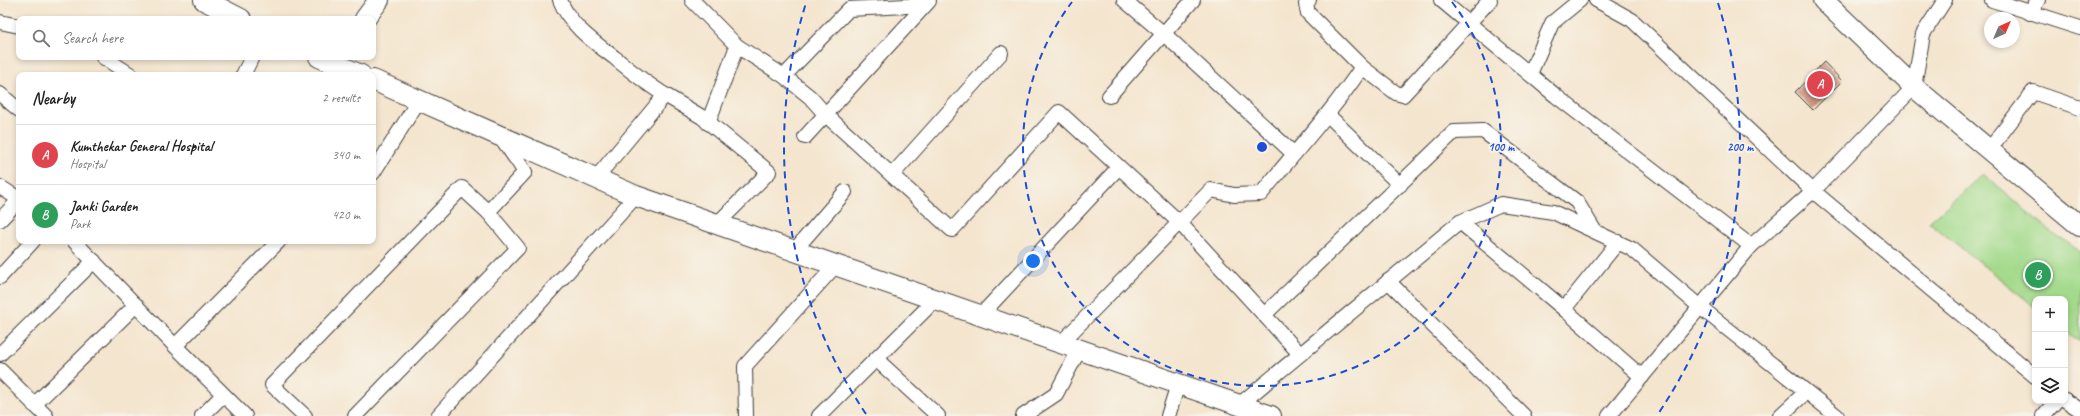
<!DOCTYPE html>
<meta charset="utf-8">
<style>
:root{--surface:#fff;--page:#f2f2f2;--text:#222;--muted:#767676;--line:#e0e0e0;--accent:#7c3aed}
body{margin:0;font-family:Caveat,sans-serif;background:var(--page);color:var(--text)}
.controls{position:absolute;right:12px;bottom:12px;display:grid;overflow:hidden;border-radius:8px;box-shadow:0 2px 6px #0003}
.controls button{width:36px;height:36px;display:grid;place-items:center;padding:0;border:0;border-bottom:1px solid var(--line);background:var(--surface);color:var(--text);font:20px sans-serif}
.compass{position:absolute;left:1984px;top:12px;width:36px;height:36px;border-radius:50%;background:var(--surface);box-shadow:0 2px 6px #0003;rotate:44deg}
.you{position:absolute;left:1033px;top:261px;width:14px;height:14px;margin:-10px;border:3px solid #fff;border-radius:50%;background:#1a73e8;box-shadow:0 0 0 6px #1a73e833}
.badge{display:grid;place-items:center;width:26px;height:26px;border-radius:50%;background:var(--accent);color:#fff;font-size:13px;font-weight:700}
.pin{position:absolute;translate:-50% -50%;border:2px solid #fff;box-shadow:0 1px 4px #0006}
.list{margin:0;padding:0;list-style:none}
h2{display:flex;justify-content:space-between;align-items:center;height:52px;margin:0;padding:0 16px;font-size:17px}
h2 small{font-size:13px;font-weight:400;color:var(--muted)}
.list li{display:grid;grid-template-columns:26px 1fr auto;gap:12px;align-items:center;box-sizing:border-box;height:60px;padding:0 16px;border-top:1px solid var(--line)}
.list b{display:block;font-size:15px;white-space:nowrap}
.list p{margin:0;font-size:13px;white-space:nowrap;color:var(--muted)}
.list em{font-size:13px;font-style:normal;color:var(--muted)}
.icon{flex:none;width:22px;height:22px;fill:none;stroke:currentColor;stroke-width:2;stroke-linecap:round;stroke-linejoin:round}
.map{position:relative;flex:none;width:2080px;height:416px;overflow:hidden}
.search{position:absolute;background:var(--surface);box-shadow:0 2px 6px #0003;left:16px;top:16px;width:360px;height:44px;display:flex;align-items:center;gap:10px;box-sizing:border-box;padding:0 14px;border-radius:8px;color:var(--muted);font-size:15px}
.panel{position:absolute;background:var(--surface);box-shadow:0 2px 6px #0003;left:16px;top:72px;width:360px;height:172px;border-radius:8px}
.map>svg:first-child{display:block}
.green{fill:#a3da8c;stroke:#607b54}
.building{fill:url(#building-cross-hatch)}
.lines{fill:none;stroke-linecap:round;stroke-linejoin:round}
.street-casing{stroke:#3c3a37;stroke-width:16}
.secondary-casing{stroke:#3c3a37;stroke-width:22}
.street{stroke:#fff;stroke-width:14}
.secondary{stroke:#fff;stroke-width:20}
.ring{fill:none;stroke:#1d4ed8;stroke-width:2;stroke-dasharray:7 5}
.centre{fill:#1d4ed8;stroke:#f7f3e8;stroke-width:2}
.ring-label{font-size:12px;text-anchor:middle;font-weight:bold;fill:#1d4ed8;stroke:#f7f3e8;stroke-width:4;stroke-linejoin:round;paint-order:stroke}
</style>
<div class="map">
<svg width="2080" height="416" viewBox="0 0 2080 416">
<defs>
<pattern id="building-cross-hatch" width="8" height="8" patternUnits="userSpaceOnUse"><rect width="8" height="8" fill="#d29683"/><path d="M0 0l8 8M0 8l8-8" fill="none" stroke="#aa7a6a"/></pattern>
</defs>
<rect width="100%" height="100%" fill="#f7f3e8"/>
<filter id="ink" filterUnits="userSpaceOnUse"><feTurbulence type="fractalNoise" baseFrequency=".025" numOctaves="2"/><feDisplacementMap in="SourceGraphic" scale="8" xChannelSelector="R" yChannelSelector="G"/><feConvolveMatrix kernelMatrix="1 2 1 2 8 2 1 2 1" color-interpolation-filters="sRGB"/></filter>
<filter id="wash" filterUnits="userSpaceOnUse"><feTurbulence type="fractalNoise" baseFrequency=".012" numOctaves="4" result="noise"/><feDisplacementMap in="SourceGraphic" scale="16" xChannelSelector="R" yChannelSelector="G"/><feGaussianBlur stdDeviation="0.9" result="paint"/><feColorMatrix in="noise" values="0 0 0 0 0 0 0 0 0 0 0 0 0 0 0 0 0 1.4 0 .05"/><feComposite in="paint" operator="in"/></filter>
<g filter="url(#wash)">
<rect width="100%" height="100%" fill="#f4e5ce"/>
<polygon class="green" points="1983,174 2052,233 2080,252 2080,342 2065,330 2065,299 2035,299 2035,307 1929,222"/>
<g id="blocks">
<polygon class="building" points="1824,62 1842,81 1813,110 1795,92"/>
</g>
</g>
<g filter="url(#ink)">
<use href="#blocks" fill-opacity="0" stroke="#3c3a37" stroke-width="1"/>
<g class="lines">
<defs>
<g id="street">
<path d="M560,0C570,26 594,42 615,58C632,72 647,84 665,95L596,178"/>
<polyline points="692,0 737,46"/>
<polyline points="1124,0 1164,34 1294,154"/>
<polyline points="1441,0 1556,96 1751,246 1609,416"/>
<polyline points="1596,0 1632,20 1813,191 2035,376"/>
<polyline points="1992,0 2080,28"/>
<polyline points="2030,13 2038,0"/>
<polyline points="0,22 19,26"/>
<polyline points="103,57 131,75"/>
<polyline points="1362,67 1396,93 1403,95 1490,0"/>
<polyline points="1530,74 1552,23 1580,0"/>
<polyline points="243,75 252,57"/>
<polyline points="784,76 810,97 826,115 952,230 1059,112 1179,222 1300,354"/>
<polyline points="0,94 19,110"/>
<polyline points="665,95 702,117 769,172 716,225"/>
<polyline points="1109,96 1193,0"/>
<polyline points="1328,115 1400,185"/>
<polyline points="708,123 737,46 784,76 849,9 925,5"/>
<polyline points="805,137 929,1"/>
<polyline points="1989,150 2033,92 2080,108"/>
<polyline points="373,173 419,100"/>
<polyline points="892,175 1001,53"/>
<polyline points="0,187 19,199"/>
<polyline points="0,220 19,200"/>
<polyline points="1460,222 1564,309"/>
<polyline points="74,241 175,346 279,241"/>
<polyline points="1618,242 1564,309 1642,377"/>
<polyline points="1751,246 1813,191 1914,87 1923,34 1945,0"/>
<polyline points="793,252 845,192"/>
<polyline points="0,277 33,241"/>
<polyline points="1388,281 1524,416"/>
<polyline points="1264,315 1454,132 1483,131 1577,202 1594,230"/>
<polyline points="980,316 1119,167"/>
<path d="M1061,343L1211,190L1234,195L1261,194C1295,152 1332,112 1362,67L1308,13L1306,4L1309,0"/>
<polyline points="175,346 245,416"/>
<polyline points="0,354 94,261"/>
<polyline points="876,359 938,416"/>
<polyline points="0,370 46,416"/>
<polyline points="2065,400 2080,410"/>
<polyline points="34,405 136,305"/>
<polyline points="1239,405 1460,222 1501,204 1553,212 1632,249 1700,307 1837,416"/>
<polyline points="202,416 223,395"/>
<polyline points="305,416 272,385 462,188 488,212 525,172 500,136"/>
<polyline points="355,416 518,248 488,212"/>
<polyline points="438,416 636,196"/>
<polyline points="746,416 745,366 835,266"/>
<polyline points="819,416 935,300"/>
<polyline points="1023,416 1056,394 1079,350"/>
<polyline points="1168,416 1178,384"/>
<polyline points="1780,416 1806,392"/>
<polyline points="2043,416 2056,401"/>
</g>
<g id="secondary">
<polyline points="204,0 241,19"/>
<polyline points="1823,0 1914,87 2080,226"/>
<polyline points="365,19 379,0"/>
<polyline points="319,57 361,75"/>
<polyline points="373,80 636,196 1271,416"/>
</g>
</defs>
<use href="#street" class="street-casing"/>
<use href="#secondary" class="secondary-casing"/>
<use href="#street" class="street"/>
<use href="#secondary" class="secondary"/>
</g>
</g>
<g class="ring">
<path d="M1452 2A239 239 0 1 1 1072 2"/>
<path d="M866 414A478 478 0 0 1 806 3M1718 3A478 478 0 0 1 1658 414"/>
</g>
<circle cx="1262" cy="147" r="6" class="centre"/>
<g class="ring-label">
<text x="1501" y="151">100 m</text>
<text x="1740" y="151">200 m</text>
</g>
</svg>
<div class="controls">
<button>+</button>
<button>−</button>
<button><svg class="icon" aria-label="layers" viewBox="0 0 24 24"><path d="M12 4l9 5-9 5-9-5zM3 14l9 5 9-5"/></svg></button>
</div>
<svg class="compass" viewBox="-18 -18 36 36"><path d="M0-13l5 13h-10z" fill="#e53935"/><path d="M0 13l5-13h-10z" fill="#767676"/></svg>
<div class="you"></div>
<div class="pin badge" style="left:1820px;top:84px;background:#e0444e">A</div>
<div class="pin badge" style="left:2038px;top:275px;background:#2e9e5b">B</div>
<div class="search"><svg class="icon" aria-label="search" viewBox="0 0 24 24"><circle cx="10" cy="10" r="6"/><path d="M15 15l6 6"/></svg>Search here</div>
<section class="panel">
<h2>Nearby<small>2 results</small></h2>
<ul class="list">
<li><span class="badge" style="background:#e0444e">A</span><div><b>Kumthekar General Hospital</b><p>Hospital</p></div><em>340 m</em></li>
<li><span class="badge" style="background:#2e9e5b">B</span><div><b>Janki Garden</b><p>Park</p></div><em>420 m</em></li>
</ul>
</section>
</div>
